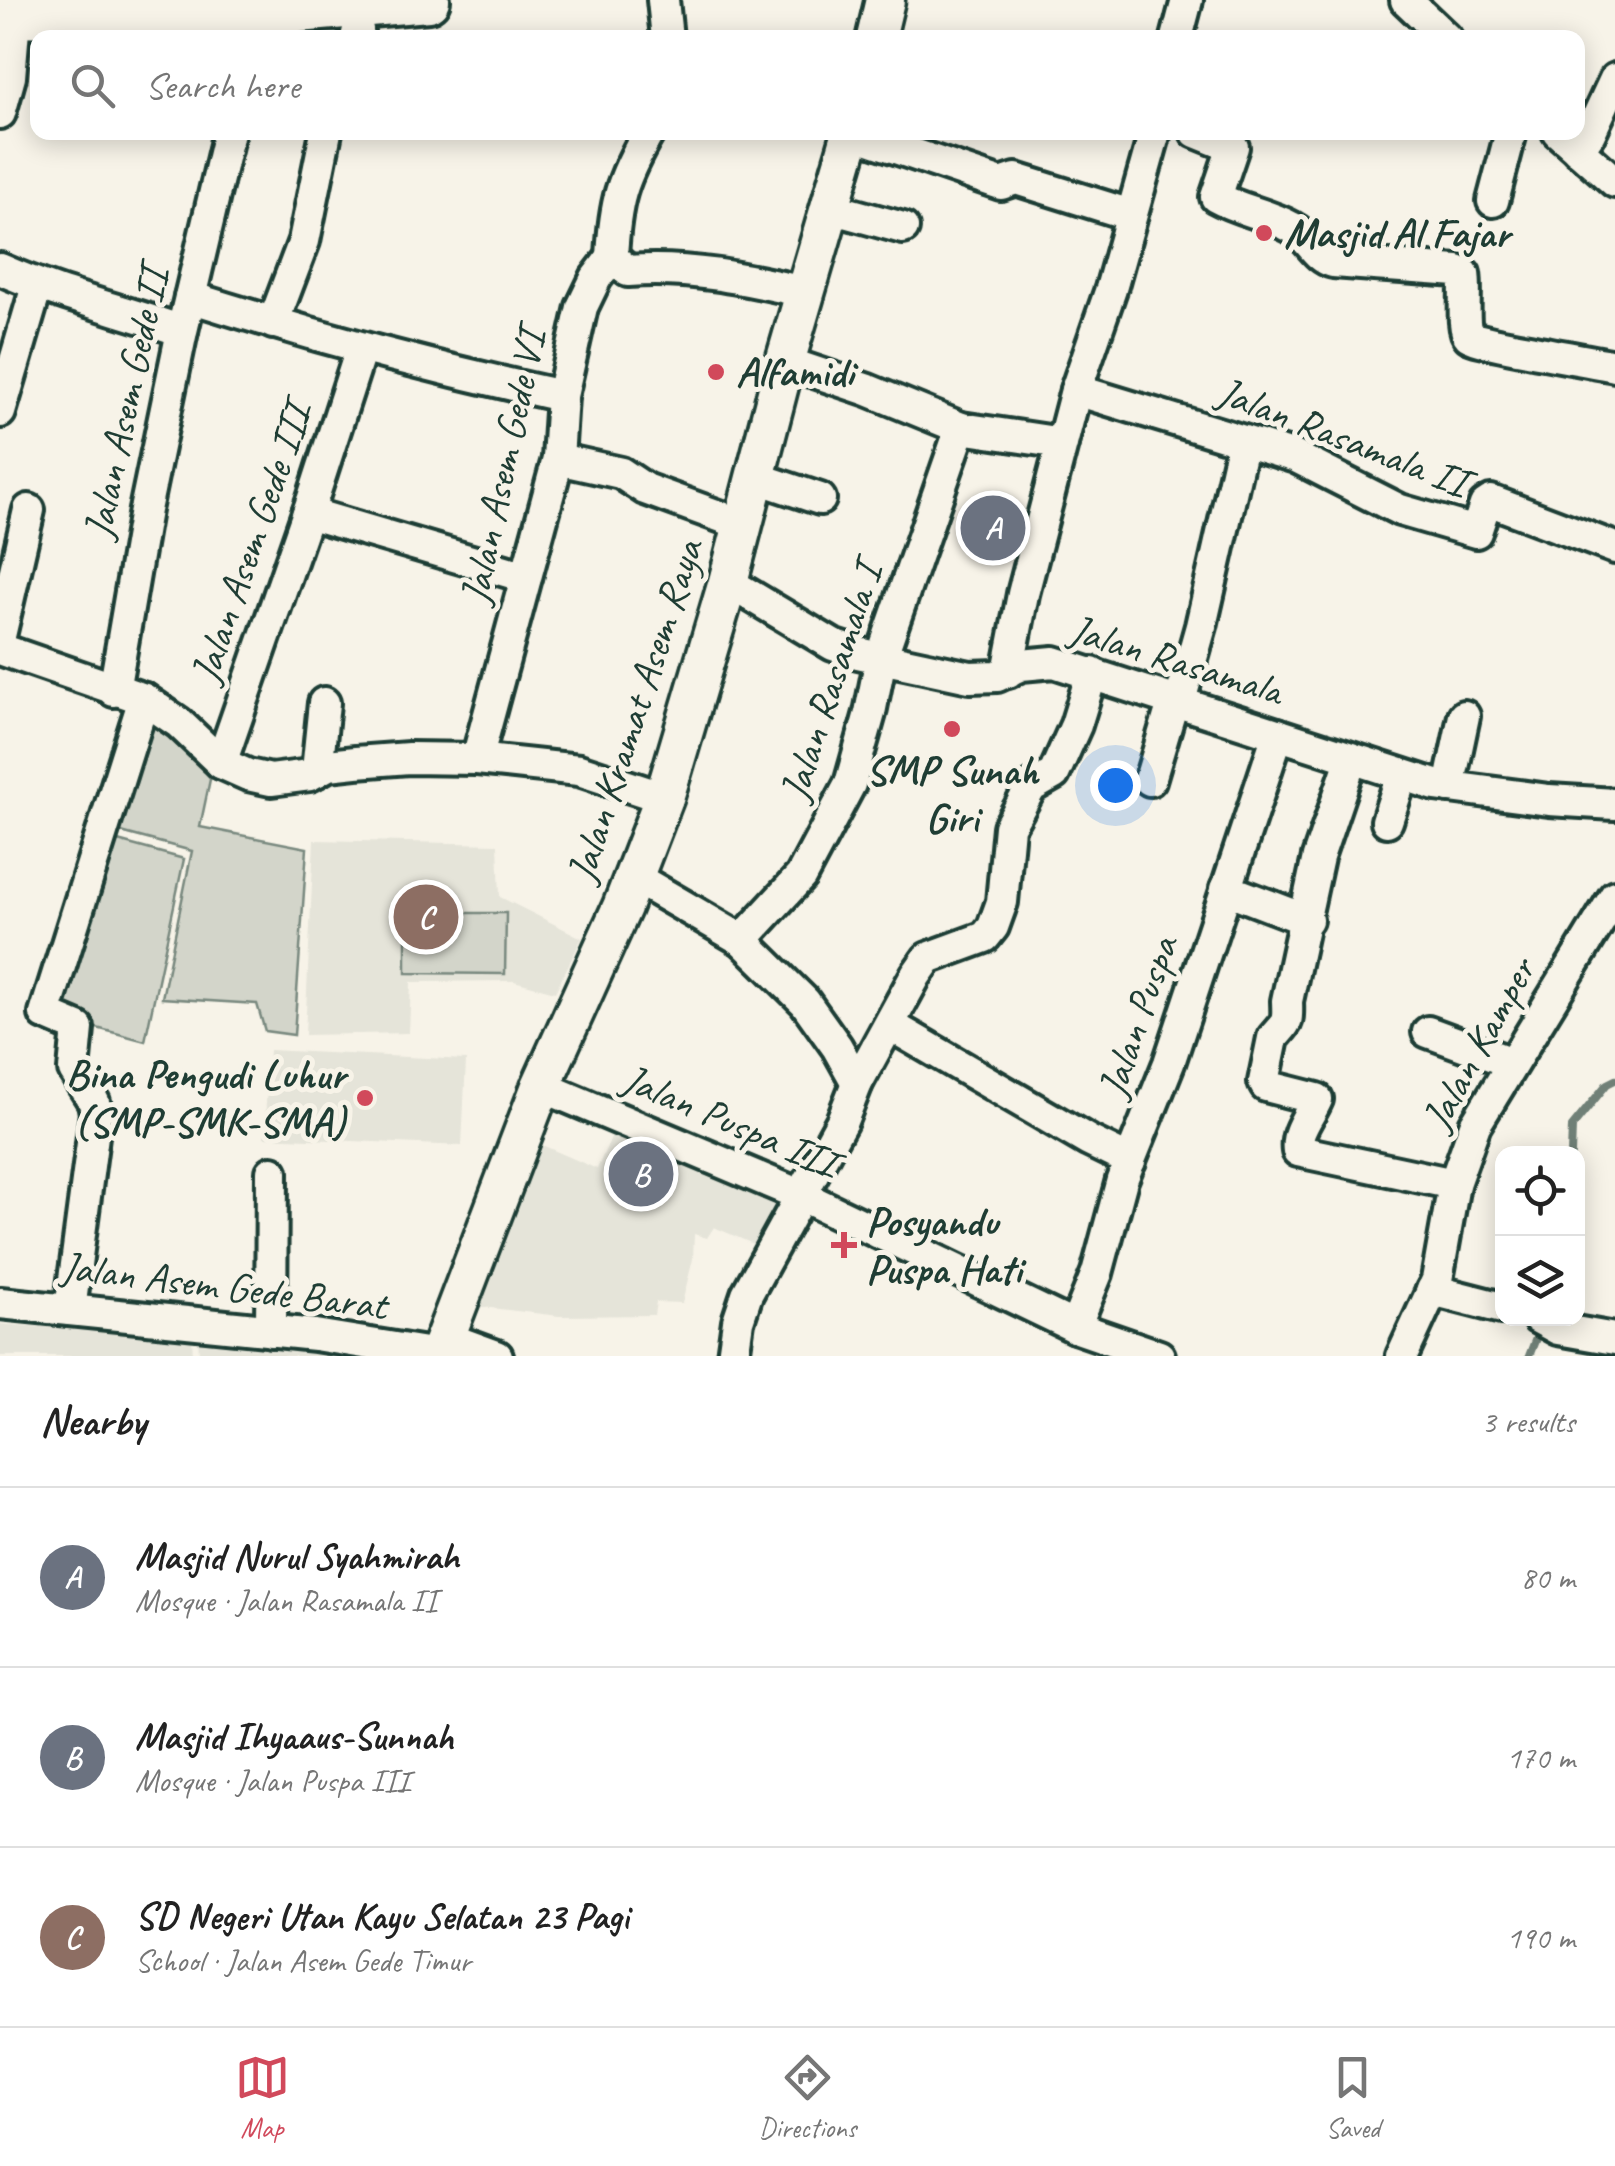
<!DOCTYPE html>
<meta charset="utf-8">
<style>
:root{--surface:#fff;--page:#f6f6f6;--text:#222;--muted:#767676;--line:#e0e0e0;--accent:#d1495b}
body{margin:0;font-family:Caveat,sans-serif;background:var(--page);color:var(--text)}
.controls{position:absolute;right:30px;bottom:30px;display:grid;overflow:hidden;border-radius:20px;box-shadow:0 5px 25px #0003}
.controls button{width:90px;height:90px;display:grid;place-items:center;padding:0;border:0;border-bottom:2px solid var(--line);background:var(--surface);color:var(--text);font:50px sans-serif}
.you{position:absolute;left:1115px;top:785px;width:35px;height:35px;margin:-25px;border:8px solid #fff;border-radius:50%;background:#1a73e8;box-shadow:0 0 0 15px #1a73e833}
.badge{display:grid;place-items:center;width:65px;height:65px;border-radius:50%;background:var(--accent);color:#fff;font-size:32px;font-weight:700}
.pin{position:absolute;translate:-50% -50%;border:5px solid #fff;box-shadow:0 2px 10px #0006}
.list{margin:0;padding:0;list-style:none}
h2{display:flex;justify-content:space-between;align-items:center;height:130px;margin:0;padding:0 40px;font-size:42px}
h2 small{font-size:32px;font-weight:400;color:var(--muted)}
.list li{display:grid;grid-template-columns:65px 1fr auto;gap:30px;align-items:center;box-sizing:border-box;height:180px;padding:0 40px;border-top:2px solid var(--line)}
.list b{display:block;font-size:38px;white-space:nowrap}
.list p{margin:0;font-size:32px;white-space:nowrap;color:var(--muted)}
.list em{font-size:32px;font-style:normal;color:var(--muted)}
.icon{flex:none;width:55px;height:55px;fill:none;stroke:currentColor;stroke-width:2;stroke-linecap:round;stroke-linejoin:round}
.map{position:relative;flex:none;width:1615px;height:1356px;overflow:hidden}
.search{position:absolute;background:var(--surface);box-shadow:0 5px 25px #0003;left:30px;right:30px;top:30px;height:110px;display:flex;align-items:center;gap:25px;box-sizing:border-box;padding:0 35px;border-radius:20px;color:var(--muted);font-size:38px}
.sheet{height:670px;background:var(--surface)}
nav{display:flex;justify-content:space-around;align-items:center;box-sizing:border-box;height:140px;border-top:2px solid var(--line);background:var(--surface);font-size:28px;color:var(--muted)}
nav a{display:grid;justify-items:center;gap:5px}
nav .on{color:var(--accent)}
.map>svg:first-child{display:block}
.built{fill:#e5e4d9}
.grass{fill:#d3d5ca;stroke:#79897f;stroke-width:2.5}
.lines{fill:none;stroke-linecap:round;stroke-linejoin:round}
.stream{stroke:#6f8077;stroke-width:8}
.minor-casing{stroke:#1f3d34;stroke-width:38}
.tertiary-casing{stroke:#1f3d34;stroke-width:45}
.secondary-casing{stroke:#1f3d34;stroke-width:50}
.minor{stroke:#f7f3e8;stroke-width:30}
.tertiary{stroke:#f7f3e8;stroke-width:38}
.secondary{stroke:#f7f3e8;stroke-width:42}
.poi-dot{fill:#d1495b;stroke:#f7f3e8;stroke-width:4}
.labels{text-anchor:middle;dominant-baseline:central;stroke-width:10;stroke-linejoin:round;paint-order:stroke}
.poi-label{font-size:42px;font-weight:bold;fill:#1f3d34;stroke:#f7f3e8;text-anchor:start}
.street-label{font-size:42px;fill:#1f3d34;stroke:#f7f3e8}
</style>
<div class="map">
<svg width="1615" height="1356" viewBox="0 0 1615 1356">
<rect width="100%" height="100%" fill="#f7f3e8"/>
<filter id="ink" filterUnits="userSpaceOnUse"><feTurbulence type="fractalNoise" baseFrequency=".01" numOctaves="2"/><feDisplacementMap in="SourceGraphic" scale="20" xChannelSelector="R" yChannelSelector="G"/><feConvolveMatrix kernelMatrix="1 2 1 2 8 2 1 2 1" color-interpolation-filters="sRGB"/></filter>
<g filter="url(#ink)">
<g class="built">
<polygon points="314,840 498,844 500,897 582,938 555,992 514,981 411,982 409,1033 305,1035"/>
<polygon points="269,1050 466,1060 462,1146 264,1137"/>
<polygon points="616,1126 785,1197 760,1247 714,1227 707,1238 694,1234 693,1259 682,1303 656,1302 654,1315 559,1316 473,1306 535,1142 597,1169"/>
<polygon points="0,1324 192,1337 193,1356 0,1356"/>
<polygon points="198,1335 309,1345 357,1356 199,1356"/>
</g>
<g class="grass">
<polygon points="144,714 213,765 200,827 307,848 294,1035 265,1031 257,1004 162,998 192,851 110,829"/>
<polygon points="103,837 184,859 145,1041 56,1017"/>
<polygon points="406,913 506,913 505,974 406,973"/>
</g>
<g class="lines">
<g class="stream">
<polyline points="1571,1154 1572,1127 1607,1084 1615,1080"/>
<polyline points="1529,1356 1538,1333"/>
</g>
<defs>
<g id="minor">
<polyline points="663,0 667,38"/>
<polyline points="1406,0 1446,38"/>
<polyline points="356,38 358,30"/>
<polyline points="1177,38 1187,0"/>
<polyline points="0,113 10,77 15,17"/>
<path d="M1196,132L1233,147L1216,197C1239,210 1268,214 1291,227C1309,236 1314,257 1333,262L1457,271L1464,274C1467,288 1461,328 1469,336C1474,342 1597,362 1615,366"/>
<polyline points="1558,132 1615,182"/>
<polyline points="852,133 1001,184 1016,179 1131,215"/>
<polyline points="1578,150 1590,133 1615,79"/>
<polyline points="1493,201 1511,132"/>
<polyline points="830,208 903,228"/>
<path d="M612,257L628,271C689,266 746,279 805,292"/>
<path d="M612,257C615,202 621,180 649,132"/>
<path d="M0,269C58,295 122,310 182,331"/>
<path d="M190,297C313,336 436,369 562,396"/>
<polyline points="273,323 304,241 326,132"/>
<polyline points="785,362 868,390 961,428 1062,443"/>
<polyline points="1076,390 1296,457 1400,510 1476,532 1485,505 1491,501 1615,548"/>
<polyline points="0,412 37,286"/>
<polyline points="558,459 621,473 645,489 741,524"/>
<polyline points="754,477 820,499"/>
<polyline points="308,513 526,577"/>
<polyline points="728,582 833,645 858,653 970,677 997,676 1021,665 1054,662 1435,785 1549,800 1615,804"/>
<polyline points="0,636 29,510"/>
<polyline points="0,649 144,699 179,723 221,763 248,775 271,780 310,775 328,765 356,762 409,758 477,759 579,770 664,798"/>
<polyline points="1008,672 1023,594 1076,390 1111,289 1155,132"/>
<polyline points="114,691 145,510 182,331 229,132"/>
<polyline points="1180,701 1201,626 1243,441"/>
<polyline points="477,759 558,459 562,396 582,307 596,278 612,257"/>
<path d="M1351,760L1318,857L1287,1001C1288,1025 1287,1021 1273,1038L1264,1082L1266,1086L1317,1099C1310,1116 1295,1131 1298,1151L1454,1184"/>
<polyline points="221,763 312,501 361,349"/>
<polyline points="317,771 324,703"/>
<polyline points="1150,780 1174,699"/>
<polyline points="1449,787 1464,716"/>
<polyline points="1387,821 1402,775"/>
<polyline points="634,877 742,940 805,1002 837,1047 857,1083"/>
<polyline points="1226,889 1307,920"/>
<polyline points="742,940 801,876 850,784 870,713 881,658 961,428"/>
<polyline points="890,1025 1089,1141 1130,1161"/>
<polyline points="1428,1032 1512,1063"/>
<polyline points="541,1086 800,1195 1075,1327 1159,1356"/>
<polyline points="1432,1290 1502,1308"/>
<polyline points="0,1303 315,1335 438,1355"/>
<polyline points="70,1310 96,1113 94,1102 74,1070 78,1028 45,1014 144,699"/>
<polyline points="1538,1318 1558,1329 1615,1339"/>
<polyline points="1075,1327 1097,1273 1122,1180 1169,1063 1278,734"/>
<polyline points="271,1331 272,1172"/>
<polyline points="445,1337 497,1356"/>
<polyline points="733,1356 738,1321 747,1294 842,1121 857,1083 916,975 928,958 985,937 993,927 1002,902 1009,827 1031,787 1054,774 1076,725 1092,673"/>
<polyline points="1402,1356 1437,1280 1454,1184 1475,1125 1615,896"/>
</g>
<g id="tertiary">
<polyline points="876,38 885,0"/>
<polyline points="438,1356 541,1086 622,907 664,798 728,582 785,362 852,132"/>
</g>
<polyline id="secondary" points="0,15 217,18 428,0"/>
</defs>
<use href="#minor" class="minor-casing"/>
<use href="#tertiary" class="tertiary-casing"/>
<use href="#secondary" class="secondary-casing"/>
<use href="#minor" class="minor"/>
<use href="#tertiary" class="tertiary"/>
<use href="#secondary" class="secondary"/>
</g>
</g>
<g class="poi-dot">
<circle cx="1264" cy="233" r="10"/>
<circle cx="716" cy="372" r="10"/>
<circle cx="952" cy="729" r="10"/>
<circle cx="365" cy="1098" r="10"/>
<path d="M839 1230h10v10h10v10h-10v10h-10v-10h-10v-10h10z"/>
</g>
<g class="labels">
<g class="poi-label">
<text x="1284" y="233">Masjid Al Fajar</text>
<text x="736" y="372">Alfamidi</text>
<text x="952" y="770" text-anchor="middle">SMP Sunah<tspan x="952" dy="48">Giri</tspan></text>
<text x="345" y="1074" text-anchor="end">Bina Pengudi Luhur<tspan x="345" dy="48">(SMP-SMK-SMA)</tspan></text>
<text x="866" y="1221">Posyandu<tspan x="866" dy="48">Puspa Hati</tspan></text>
</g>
<g class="street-label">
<text transform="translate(126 403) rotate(-78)">Jalan Asem Gede II</text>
<text transform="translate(1343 437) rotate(21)">Jalan Rasamala II</text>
<text transform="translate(503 467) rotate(-78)">Jalan Asem Gede VI</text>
<text transform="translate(251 543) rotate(-71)">Jalan Asem Gede III</text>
<text transform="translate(1176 660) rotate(17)">Jalan Rasamala</text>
<text transform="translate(831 682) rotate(-72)">Jalan Rasamala I</text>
<text transform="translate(635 711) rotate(-72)">Jalan Kramat Asem Raya</text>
<text transform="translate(1138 1017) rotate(-71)">Jalan Puspa</text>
<text transform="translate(1479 1044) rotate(-61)">Jalan Kamper</text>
<text transform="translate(730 1121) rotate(23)">Jalan Puspa III</text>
<text transform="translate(224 1286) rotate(7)">Jalan Asem Gede Barat</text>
</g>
</g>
</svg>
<div class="controls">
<button><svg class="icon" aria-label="locate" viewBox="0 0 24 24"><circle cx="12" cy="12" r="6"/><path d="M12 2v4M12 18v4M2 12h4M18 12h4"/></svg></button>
<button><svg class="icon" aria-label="layers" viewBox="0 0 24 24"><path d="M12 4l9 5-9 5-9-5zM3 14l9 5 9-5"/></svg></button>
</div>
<div class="you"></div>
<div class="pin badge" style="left:993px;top:528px;background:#6b7280">A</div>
<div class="pin badge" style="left:641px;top:1174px;background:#6b7280">B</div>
<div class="pin badge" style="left:426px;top:917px;background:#8d6e63">C</div>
<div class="search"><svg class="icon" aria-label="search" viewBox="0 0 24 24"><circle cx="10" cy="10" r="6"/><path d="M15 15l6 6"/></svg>Search here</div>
</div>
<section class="sheet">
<h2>Nearby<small>3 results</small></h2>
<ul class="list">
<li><span class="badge" style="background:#6b7280">A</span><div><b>Masjid Nurul Syahmirah</b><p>Mosque · Jalan Rasamala II</p></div><em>80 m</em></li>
<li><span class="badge" style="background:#6b7280">B</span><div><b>Masjid Ihyaaus-Sunnah</b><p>Mosque · Jalan Puspa III</p></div><em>170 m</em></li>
<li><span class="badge" style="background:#8d6e63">C</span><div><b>SD Negeri Utan Kayu Selatan 23 Pagi</b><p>School · Jalan Asem Gede Timur</p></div><em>190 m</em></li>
</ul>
</section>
<nav>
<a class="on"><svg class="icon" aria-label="map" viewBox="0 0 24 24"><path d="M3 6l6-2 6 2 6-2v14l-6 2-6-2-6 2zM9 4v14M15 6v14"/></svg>Map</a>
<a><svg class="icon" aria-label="directions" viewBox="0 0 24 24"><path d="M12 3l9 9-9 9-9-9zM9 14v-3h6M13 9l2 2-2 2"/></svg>Directions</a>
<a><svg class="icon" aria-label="saved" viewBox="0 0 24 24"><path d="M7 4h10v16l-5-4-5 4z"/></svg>Saved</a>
</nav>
